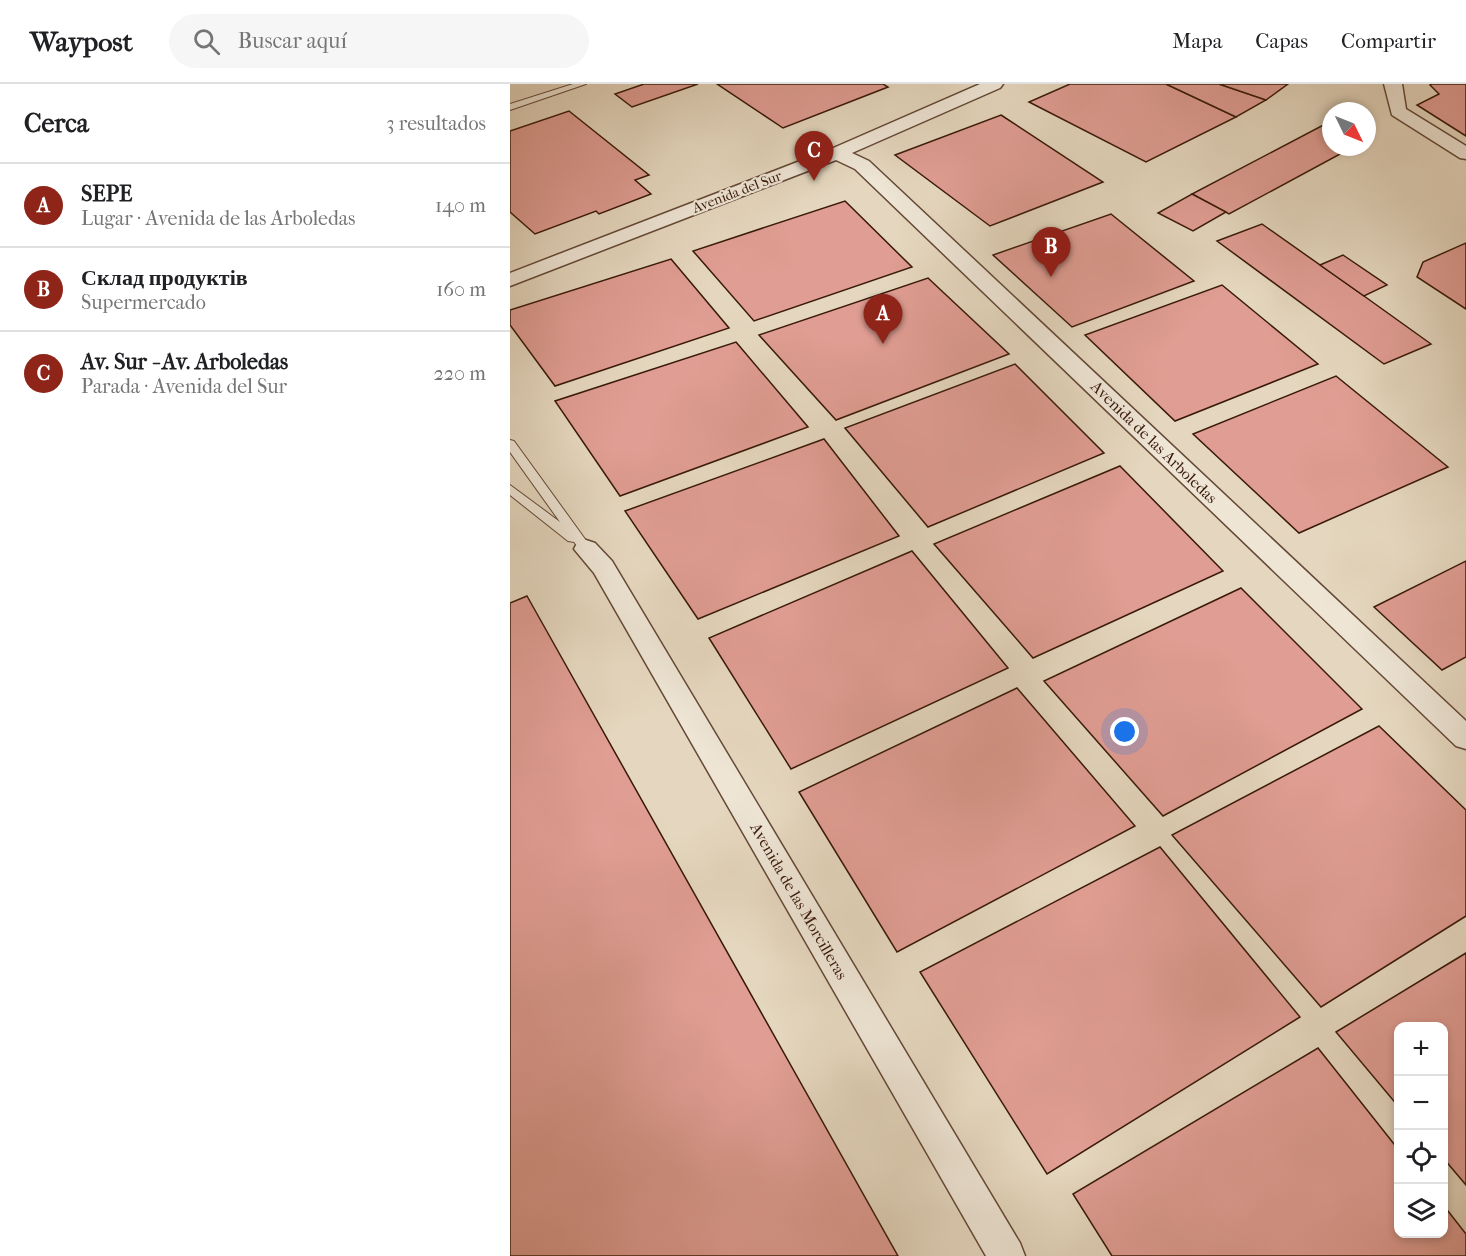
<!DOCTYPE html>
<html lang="es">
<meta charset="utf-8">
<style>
:root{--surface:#fff;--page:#f6f6f6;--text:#202124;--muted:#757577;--line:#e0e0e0;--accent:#8f2418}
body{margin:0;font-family:"IM FELL French Canon",serif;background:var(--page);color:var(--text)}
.controls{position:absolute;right:18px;bottom:18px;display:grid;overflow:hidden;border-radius:12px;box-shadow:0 3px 9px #0003}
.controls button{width:54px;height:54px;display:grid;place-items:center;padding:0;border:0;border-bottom:2px solid var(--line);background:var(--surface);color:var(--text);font:30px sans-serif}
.compass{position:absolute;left:812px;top:18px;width:54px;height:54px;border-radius:50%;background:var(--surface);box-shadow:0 3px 9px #0003;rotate:133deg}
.you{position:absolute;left:615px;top:648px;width:21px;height:21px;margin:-15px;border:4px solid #fff;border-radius:50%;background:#1a73e8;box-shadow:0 0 0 9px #1a73e833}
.badge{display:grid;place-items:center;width:39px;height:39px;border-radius:50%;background:var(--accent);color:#fff;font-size:20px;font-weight:700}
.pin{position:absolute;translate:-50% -50px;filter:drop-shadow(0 2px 3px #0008)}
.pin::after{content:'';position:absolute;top:32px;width:21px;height:18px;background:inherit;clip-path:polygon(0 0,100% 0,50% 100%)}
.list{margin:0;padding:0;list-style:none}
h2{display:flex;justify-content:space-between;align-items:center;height:78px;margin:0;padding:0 24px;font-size:26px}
h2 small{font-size:20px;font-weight:400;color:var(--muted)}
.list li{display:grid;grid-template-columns:39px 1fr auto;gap:18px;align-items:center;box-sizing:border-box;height:84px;padding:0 24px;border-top:2px solid var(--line)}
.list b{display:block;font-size:22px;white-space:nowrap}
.list p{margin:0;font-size:20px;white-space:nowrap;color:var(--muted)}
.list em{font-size:20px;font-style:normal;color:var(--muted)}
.icon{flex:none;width:33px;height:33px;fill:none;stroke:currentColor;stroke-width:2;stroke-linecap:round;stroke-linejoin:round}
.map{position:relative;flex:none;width:956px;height:1172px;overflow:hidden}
header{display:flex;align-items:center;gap:36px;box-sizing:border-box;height:84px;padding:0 30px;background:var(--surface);border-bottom:2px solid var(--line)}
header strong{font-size:28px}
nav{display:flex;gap:33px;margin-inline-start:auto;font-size:21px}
.search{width:420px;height:54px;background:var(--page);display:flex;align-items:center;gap:15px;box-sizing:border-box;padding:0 21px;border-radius:33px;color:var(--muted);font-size:22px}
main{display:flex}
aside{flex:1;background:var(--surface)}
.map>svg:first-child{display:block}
.building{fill:#e09d93;stroke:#391909;stroke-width:1.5}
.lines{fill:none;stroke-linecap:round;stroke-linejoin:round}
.service-casing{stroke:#644836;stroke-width:2}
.minor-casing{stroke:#644836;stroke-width:3}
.service{fill:#eee5d5;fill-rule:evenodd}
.minor{fill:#eee5d5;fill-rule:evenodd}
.labels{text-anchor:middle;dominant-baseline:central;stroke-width:4.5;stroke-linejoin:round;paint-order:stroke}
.far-street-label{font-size:14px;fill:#391909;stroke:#eee5d5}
.street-label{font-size:16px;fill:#391909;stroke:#eee5d5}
</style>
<header>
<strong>Waypost</strong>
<div class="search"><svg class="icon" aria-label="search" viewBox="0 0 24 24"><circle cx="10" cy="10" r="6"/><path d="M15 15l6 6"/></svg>Buscar aquí</div>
<nav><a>Mapa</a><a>Capas</a><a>Compartir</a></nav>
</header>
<main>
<aside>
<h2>Cerca<small>3 resultados</small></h2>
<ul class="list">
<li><span class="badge">A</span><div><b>SEPE</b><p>Lugar · Avenida de las Arboledas</p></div><em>140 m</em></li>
<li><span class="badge">B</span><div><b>Склад продуктів</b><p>Supermercado</p></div><em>160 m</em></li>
<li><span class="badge">C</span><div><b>Av. Sur - Av. Arboledas</b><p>Parada · Avenida del Sur</p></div><em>220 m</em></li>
</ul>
</aside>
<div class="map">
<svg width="956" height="1172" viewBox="0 0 956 1172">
<rect width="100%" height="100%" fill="#e5d7bf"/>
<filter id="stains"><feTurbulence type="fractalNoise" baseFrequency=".00333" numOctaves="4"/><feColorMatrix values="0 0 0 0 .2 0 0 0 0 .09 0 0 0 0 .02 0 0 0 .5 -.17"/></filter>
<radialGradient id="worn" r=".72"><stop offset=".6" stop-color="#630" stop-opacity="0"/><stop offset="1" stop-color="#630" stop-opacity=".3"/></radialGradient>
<g class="building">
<polygon points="134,0 188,0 122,23 105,10"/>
<polygon points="207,0 373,0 378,3 273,44"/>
<polygon points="560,0 656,0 726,33 636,78 519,18"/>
<polygon points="656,0 709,0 756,16 726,33"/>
<polygon points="709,0 778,0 756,16"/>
<polygon points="922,0 956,0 956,52 907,21 929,10 920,1"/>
<polygon points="59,27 139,91 125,96 141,110 89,130 86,127 25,150 0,128 0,47"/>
<polygon points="491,31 593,98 480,142 385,71"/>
<polygon points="821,37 821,63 843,63 719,130 682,110"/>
<polygon points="682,110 716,128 683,147 648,129"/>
<polygon points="335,117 402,183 244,237 183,167"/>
<polygon points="601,130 684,197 562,243 483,171"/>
<polygon points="752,140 854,212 921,260 874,280 707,157"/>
<polygon points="956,159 956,225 907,193 913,178"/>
<polygon points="833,171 877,201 854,212 810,181"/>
<polygon points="161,175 219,244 45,302 0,241 0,226"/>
<polygon points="418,194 499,270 326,336 249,251"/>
<polygon points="712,201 808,280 665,337 575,251"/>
<polygon points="226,258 298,343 110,412 45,317"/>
<polygon points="505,280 594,369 418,443 335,344"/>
<polygon points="826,292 938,383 789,449 683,350"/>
<polygon points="314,355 389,452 188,535 115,427"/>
<polygon points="610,382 713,487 523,574 424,460"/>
<polygon points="402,467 498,584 281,685 199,554"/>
<polygon points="956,477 956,573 932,586 864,523"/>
<polygon points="731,504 852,625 653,732 534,597"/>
<polygon points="17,512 388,1172 0,1172 0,519"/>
<polygon points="507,604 625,742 387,868 289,708"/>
<polygon points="869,642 956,726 956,832 811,923 662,751"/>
<polygon points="650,763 790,933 537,1090 410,888"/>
<polygon points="956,869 956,1101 934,1075 934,942 888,942 888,1022 826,948"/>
<polygon points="808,964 888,1065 888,1150 934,1150 934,1122 956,1150 956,1172 602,1172 563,1110"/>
</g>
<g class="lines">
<defs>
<g id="service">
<polygon points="63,0 76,0 0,26 0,20"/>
<polygon points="0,356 4,357 80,462 82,465 80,468 72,468 64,458 58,457 0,411 0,401 50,438 0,368"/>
</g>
<g id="minor">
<polygon points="470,0 493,0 490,4 342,69 359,77 956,637 956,665 946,662 345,85 326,76 0,202 0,189 321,65"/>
<polygon points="874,0 892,0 896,25 956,62 956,75 950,74 882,31"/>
<polygon points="76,456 85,459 102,477 510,1159 515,1172 476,1172 84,489 64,465 67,459"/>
</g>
</defs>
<use href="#service" class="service-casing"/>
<use href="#minor" class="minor-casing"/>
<use href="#service" class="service"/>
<use href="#minor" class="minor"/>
</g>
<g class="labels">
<g class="far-street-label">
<text transform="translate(227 108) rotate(-21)">Avenida del Sur</text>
</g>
<g class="street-label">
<text transform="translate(644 358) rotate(44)">Avenida de las Arboledas</text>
<text transform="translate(289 817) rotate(60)">Avenida de las Morcilleras</text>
</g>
</g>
<rect width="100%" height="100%" filter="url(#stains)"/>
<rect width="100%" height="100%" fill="url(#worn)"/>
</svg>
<div class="controls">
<button>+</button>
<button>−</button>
<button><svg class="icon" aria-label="locate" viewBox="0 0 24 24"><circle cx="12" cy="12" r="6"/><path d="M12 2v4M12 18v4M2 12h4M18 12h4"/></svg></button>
<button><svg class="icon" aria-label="layers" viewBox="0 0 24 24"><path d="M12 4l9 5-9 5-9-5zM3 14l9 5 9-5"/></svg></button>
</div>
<svg class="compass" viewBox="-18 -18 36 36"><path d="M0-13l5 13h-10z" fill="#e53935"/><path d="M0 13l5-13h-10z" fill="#757577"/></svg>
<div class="you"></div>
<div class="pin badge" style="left:373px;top:260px">A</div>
<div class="pin badge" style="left:541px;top:193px">B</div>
<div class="pin badge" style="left:304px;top:97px">C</div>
</div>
</main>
